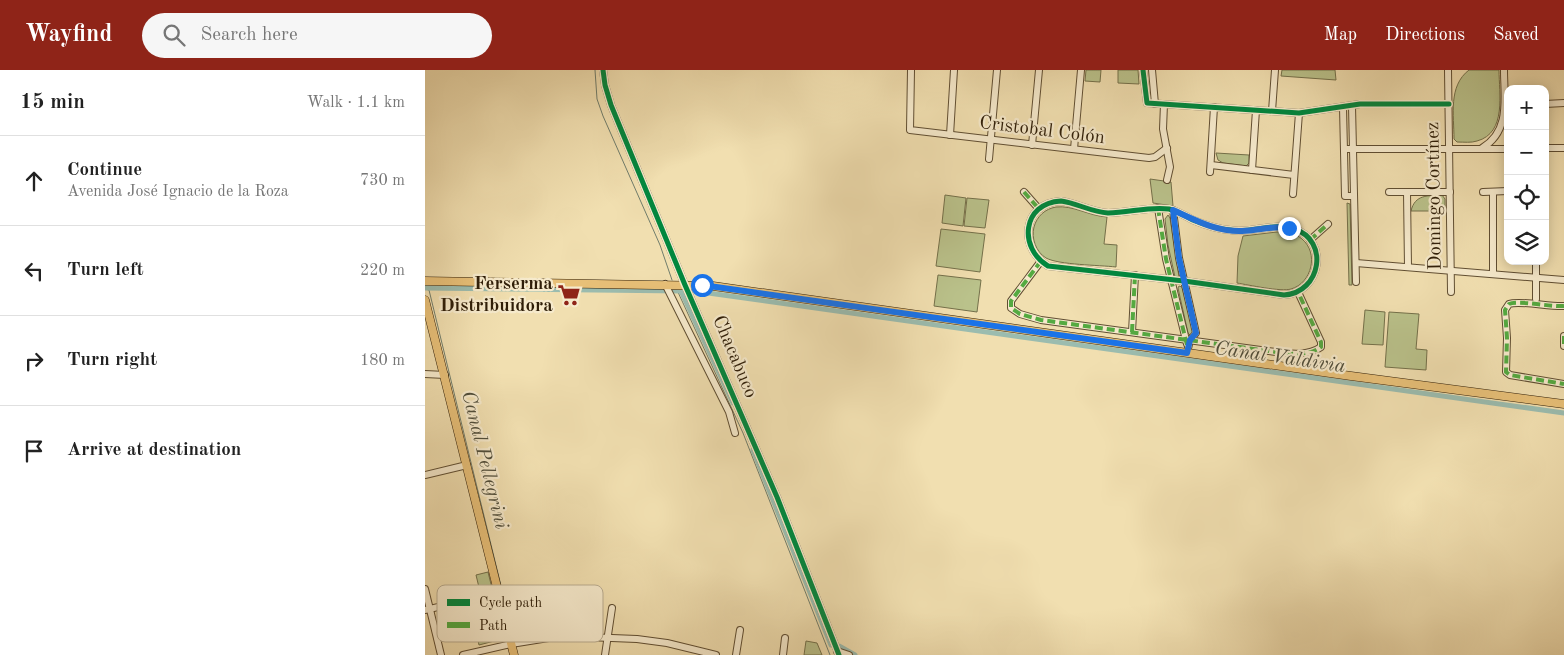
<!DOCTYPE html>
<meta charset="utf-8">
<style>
:root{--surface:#fff;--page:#f6f6f6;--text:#222;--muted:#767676;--line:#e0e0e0;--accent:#8f2418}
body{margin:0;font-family:"Old Standard TT",serif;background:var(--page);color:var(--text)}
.controls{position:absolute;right:15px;top:15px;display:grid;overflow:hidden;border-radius:10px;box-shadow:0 2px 12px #0003}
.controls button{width:45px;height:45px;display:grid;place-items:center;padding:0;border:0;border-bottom:1px solid var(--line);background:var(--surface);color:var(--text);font:25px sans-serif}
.stop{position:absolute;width:15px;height:15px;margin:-11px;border:4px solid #1a73e8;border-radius:50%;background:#fff}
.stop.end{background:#1a73e8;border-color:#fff;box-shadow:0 1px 5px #0008}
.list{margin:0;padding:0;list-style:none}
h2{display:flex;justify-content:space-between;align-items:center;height:65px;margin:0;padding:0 20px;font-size:21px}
h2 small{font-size:16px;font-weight:400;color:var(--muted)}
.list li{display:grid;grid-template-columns:32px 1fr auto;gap:15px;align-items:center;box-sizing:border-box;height:90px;padding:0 20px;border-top:1px solid var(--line)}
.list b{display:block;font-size:19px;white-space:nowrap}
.list p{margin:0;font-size:16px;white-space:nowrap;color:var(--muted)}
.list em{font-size:16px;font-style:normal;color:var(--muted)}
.icon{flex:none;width:28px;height:28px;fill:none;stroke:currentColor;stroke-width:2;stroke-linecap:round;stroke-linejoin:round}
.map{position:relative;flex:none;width:1139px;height:585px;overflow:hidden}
header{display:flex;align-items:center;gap:30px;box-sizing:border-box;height:70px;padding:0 25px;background:var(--accent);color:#fff}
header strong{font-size:24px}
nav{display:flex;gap:28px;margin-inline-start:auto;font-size:18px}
.search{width:350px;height:45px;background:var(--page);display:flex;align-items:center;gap:12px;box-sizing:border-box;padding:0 18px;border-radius:28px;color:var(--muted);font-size:19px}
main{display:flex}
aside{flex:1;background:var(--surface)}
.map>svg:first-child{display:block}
.green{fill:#bac28b;stroke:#74704a}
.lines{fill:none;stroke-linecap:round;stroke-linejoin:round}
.stream{stroke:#707d6c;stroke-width:1}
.canal{stroke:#9bbcaf;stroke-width:5}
.minor-casing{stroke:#604e32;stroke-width:8}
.major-casing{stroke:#2f1e08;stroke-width:9}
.minor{stroke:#f6eacc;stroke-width:6}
.major{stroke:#e8c078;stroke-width:8}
.quiet{stroke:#54aa41;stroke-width:4;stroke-dasharray:8 4;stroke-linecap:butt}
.cycleway-casing{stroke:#f6eacc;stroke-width:8}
.cycleway{stroke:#00873e;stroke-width:5}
.route{stroke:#1a73e8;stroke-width:6}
.labels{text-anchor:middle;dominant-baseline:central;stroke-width:4.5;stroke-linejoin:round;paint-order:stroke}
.street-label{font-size:19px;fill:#2f1e08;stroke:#f6eacc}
.poi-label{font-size:19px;font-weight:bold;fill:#2f1e08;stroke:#f6eacc;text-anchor:end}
.water-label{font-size:20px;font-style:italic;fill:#4f4d3a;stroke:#f6eacc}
.key{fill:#f6eacc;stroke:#baad91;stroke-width:1}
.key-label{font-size:14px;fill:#2f1e08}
</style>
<header>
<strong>Wayfind</strong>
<div class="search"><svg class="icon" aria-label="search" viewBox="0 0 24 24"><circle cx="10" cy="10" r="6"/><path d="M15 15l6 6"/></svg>Search here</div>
<nav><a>Map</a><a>Directions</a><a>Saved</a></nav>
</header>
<main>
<aside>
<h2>15 min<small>Walk · 1.1 km</small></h2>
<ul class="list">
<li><svg class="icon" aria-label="ahead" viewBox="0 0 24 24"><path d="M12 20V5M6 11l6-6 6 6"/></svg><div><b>Continue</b><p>Avenida José Ignacio de la Roza</p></div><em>730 m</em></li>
<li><svg class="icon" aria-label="left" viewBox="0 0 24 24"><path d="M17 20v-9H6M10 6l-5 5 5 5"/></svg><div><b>Turn left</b></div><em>220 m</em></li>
<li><svg class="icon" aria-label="right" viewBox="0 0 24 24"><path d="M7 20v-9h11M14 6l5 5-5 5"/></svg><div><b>Turn right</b></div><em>180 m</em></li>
<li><svg class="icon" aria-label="arrive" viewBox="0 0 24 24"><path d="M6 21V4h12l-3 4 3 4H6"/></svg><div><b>Arrive at destination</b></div></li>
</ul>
</aside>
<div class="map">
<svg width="1139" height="585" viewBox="0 0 1139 585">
<rect width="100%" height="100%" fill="#f1dfb0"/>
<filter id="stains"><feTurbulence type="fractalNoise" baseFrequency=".004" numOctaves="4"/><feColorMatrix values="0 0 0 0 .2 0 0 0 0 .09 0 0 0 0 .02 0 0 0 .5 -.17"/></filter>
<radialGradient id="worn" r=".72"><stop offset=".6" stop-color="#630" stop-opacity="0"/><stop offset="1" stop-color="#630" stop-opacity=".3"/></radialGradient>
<g class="green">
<polygon points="661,0 676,0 675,12 660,11"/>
<polygon points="693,0 713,0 714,14 693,13"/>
<polygon points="857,0 910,0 911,10 856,6"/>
<path d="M1044,0H1074C1074,23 1082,63 1052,71C1046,73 1039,72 1032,72L1029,69C1029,45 1023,16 1044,0Z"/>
<polygon points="791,83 824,85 824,93 821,96 798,93 793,90"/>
<polygon points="725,109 746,112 748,136 728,133"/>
<polygon points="520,125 541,128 538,156 517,153"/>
<path d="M1017,125L1020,129V141H986C990,124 1003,126 1017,125Z"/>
<polygon points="542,128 564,130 560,158 539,156"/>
<polygon points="922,133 925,134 927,215 924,215"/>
<path d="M631,137C648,135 664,146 682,147L679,174L692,175L691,197C674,195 634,195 621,188C611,182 606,168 609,157C612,146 620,139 631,137Z"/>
<polygon points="743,145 745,148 754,207 750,207 743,175 740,149"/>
<polygon points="516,159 560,164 555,202 511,196"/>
<path d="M852,162C861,162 870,163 877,169C894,183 887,213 866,219C856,222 824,215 812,213L813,186L818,166Z"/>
<polygon points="513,205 556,210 552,242 509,236"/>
<polygon points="754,216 757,217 768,262 766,266 763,263 753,218"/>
<polygon points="940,240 960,242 958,275 937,274"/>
<polygon points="964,242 994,244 991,279 1002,280 1001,300 960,297"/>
<polygon points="63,502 79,567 77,569 54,575 45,535 49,536 58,534 51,505"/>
<polygon points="381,571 392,573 397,585 379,585"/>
</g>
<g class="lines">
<g class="stream">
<polyline points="170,0 172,29 178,46 235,175 247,210"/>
<polyline points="0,219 4,220 89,569"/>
<polyline points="252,220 318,363 405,585"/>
</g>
<g class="canal">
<polyline points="0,218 257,221"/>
<polyline points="256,221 308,333"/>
<polyline points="269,221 1139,343"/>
<polyline points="328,380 406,575"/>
<polyline points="414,576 430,585"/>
</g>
<defs>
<g id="minor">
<polyline points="178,0 180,15 186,35 260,215 352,427 414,585"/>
<polyline points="486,0 485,60 724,88 730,87 742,78"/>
<polyline points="718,0 722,33 874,43 935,34 1024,34"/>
<polyline points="727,0 730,34"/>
<polyline points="1023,0 1026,222"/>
<polyline points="739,34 738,59 745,97 742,110"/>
<polyline points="1120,34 1139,33"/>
<polyline points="927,36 931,212"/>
<polyline points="918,37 920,126 928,126"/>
<polyline points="847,41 850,0"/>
<polyline points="525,65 529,0"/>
<polyline points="607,75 614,0"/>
<path d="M1057,78C1086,61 1079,28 1079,0"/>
<polyline points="1120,78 1139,78"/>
<polyline points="649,79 656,0"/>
<polyline points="919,79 1083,79"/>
<polyline points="564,89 572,0"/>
<polyline points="786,95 869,105"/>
<polyline points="827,100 831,40"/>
<polyline points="785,102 789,37"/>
<polyline points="599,122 614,139"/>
<polyline points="964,122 1025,122"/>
<polyline points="982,122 983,197"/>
<polyline points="1058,122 1083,121"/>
<polyline points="1068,122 1068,204"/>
<polyline points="868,124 874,43"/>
<path d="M636,131C652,133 666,142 683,143C704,143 724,136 744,139C752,141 761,146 768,150C780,155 792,159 805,160C826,164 848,152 869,159C905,170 896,223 859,225L759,211L623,196C593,178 597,133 636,131Z"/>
<polyline points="733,138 741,189 762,274"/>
<polyline points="748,140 754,188 771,263 765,270 762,283"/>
<polyline points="885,170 903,154"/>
<path d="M616,191L586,231V238L595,244L616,250L851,282C865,284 884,286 896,277V272L873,222"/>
<polyline points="1111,191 1111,229"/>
<polyline points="931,193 1139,210"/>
<polyline points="240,214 304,342 310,363"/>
<path d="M1139,236C1125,237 1094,230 1084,234L1080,240L1082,268L1081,302L1085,305L1139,314"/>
<polyline points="707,262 710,205"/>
<polyline points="1139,266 1139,276"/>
<polyline points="0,304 20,305"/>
<polyline points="0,405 42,395"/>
<polyline points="0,519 16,585"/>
<polyline points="0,540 55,527"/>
<polyline points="136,566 141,530"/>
<polyline points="412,581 424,585"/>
<polyline points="38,585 86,574 136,566 212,569 242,573 291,585"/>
<polyline points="180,585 187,538"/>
<polyline points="311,585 315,560"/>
<polyline points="358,585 360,568"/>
</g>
<g id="major">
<polyline points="0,211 288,216 926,306 1139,334"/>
<polyline points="0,230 89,585"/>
</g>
</defs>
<use href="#minor" class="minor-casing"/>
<use href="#major" class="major-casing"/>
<use href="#minor" class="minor"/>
<use href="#major" class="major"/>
<g class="quiet">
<polyline points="599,122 614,139"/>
<polyline points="733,138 741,189 762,275"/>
<polyline points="748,140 754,188 771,263 765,270 762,283"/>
<polyline points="885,170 903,154"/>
<path d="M616,191L586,231V238L595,244L616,250L851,282C865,284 884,286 896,277V272L873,222"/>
<path d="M1139,236C1125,237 1094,230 1084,234L1080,240L1082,268L1081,302L1085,305L1139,314"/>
<polyline points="707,262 710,205"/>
<polyline points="1139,266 1139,276"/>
</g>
<defs>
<g id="cycleway">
<polyline points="178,0 180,15 186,35 260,215 352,427 414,585"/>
<polyline points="718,0 722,33 874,43 935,34 1024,34"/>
<path d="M636,131C652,133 666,142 683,143C704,143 724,136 744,139C752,141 761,146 768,150C780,155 792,159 805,160C826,164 848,152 869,159C905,170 896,223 859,225L759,211L623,196C593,178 597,133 636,131Z"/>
</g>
</defs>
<use href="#cycleway" class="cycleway-casing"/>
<use href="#cycleway" class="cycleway"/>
</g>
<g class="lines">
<path class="route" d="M277,215L762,283L765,270L771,263L754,188L748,140C770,150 792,162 817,161C833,161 848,155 864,158"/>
</g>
<defs>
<symbol id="supermarket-bare" viewBox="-9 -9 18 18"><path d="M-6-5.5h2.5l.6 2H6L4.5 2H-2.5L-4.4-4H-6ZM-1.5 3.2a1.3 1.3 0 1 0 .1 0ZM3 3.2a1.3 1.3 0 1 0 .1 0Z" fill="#8f2418" stroke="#f6eacc" stroke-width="2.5" paint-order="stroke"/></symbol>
</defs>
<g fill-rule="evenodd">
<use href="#supermarket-bare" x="128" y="209" width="32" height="32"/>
</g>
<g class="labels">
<g class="street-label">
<text transform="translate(617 61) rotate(7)">Cristobal Colón</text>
<text transform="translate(1010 126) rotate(-91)">Domingo Cortínez</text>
<text transform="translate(309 287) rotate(67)">Chacabuco</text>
</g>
<g class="poi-label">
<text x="128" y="214">Ferserma<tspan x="128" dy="22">Distribuidora</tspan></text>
</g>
<g class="water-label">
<text transform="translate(855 288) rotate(8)">Canal Valdivia</text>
<text transform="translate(59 390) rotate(76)">Canal Pellegrini</text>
</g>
</g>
<rect x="12" y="515" width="166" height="57" rx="8" class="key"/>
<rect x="22" y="529" width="23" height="7" fill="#00873e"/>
<rect x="22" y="552" width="23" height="6" fill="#54aa41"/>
<g class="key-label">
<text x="54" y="537">Cycle path</text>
<text x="54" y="560">Path</text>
</g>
<rect width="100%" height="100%" filter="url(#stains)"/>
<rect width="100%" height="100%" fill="url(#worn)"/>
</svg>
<div class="controls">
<button>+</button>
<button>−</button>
<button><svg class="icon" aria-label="locate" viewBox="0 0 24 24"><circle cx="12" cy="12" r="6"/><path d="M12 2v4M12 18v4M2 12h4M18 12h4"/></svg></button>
<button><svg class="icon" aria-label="layers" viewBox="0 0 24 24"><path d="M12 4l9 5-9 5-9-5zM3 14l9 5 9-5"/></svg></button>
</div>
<div class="stop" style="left:277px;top:215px"></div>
<div class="stop end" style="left:864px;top:158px"></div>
</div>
</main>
